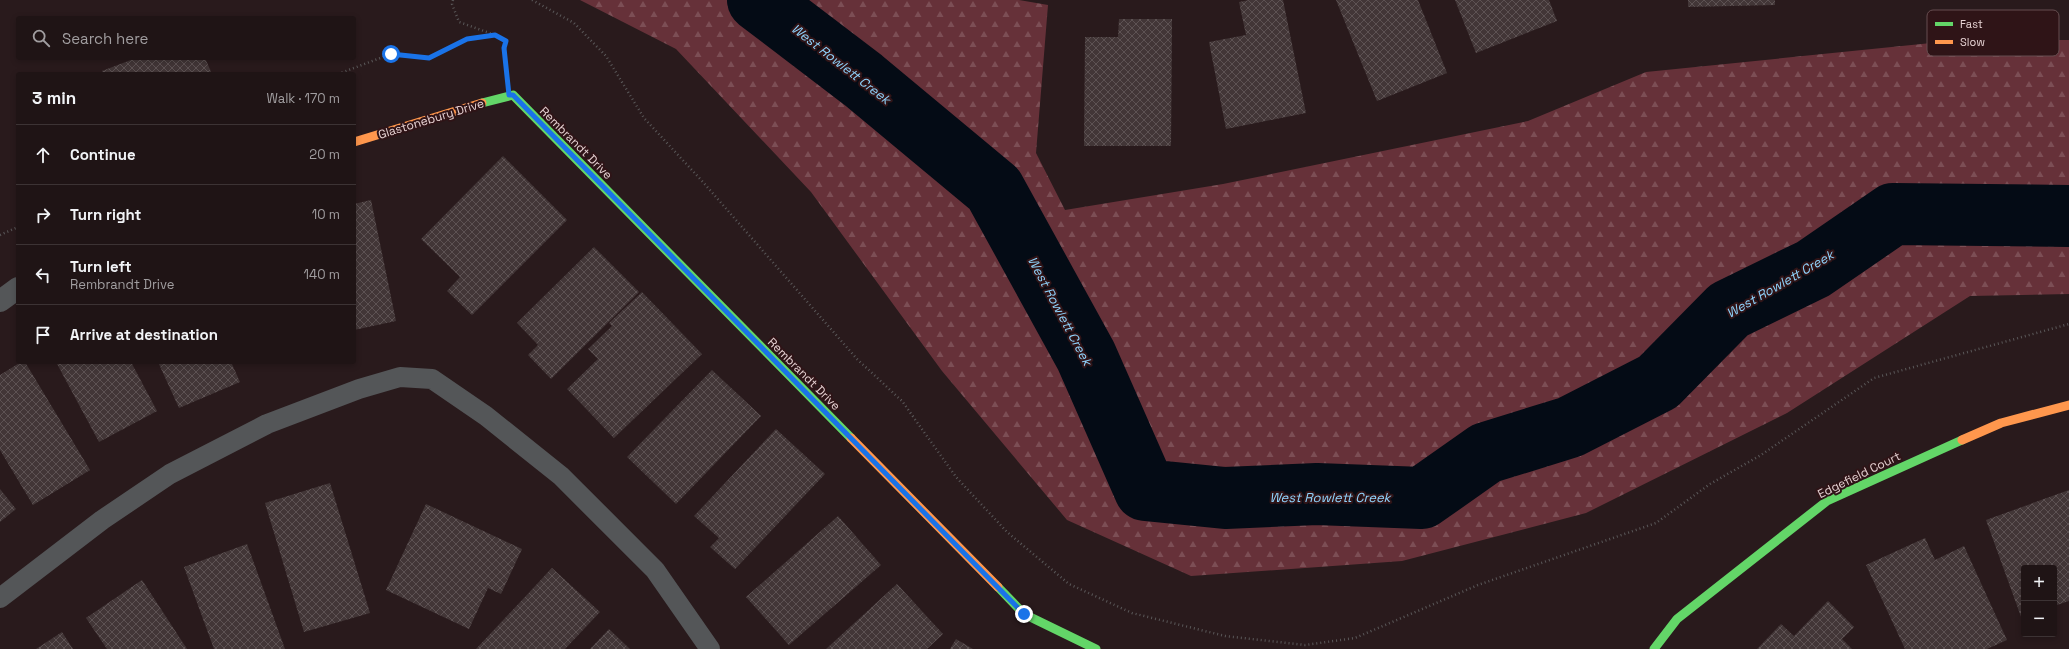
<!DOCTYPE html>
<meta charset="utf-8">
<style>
:root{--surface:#1f1415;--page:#271d1e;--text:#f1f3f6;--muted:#a19ea0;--line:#3c3334}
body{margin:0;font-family:"Space Grotesk",sans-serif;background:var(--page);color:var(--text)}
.controls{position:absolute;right:12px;bottom:12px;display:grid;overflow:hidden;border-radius:4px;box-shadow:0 2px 6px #0003}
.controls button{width:36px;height:36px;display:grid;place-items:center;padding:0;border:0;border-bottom:1px solid var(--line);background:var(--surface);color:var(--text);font:20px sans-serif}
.stop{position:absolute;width:12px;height:12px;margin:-9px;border:3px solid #1a73e8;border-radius:50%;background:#fff}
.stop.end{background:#1a73e8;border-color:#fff;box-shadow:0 1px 4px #0008}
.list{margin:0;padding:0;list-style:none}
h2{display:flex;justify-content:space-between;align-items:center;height:52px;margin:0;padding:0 16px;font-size:17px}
h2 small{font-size:13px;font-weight:400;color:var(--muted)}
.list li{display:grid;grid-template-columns:26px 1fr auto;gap:12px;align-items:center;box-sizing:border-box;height:60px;padding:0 16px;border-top:1px solid var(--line)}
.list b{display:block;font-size:15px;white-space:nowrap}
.list p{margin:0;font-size:13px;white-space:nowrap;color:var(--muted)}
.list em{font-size:13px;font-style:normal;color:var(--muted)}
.icon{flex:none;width:22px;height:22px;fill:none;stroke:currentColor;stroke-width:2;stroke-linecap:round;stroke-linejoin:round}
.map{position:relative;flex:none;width:2069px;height:649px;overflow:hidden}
.search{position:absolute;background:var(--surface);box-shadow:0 2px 6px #0003;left:16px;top:16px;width:340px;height:44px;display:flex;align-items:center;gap:10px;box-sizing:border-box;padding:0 14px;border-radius:4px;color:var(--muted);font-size:15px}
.panel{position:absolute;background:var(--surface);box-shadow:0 2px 6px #0003;left:16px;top:72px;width:340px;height:292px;border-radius:4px}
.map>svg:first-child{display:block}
.forest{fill:url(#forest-firs)}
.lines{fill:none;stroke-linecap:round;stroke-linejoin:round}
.river{stroke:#040b15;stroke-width:62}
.building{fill:url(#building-cross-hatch)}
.path{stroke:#5a5859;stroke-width:2.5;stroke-dasharray:1 3;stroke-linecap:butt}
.lane{stroke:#545658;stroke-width:20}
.street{stroke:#545658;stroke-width:22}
.fast{stroke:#63d668;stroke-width:9}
.slow{stroke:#ff974d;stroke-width:9}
.route{stroke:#1a73e8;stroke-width:5}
.labels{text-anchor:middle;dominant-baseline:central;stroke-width:4;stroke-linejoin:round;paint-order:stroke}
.street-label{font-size:12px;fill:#e7d3d4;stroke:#2f1417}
.water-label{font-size:13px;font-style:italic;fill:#90d4fd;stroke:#2f1417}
.key{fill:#2f1417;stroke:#664d50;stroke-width:1}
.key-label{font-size:11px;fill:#e7d3d4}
</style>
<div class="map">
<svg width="2069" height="649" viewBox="0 0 2069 649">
<defs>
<pattern id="forest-firs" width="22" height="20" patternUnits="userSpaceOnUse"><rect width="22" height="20" fill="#663139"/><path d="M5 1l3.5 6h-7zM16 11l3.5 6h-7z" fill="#7c4e55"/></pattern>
<pattern id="building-cross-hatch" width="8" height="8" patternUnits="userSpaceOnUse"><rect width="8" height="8" fill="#423637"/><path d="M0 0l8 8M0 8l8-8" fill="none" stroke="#5d5253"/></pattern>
</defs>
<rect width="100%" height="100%" fill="#291a1c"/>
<polygon class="forest" points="580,0 1019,0 1048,5 1036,153 1065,210 1223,184 1528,121 1646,72 1961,40 2069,40 2069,294 1970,296 1787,413 1586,513 1402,561 1191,576 1067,520 942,371 811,192 676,49"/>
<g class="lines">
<polyline class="river" points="758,0 863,80 994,189 1086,356 1145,490 1225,498 1317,494 1422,498 1486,453 1570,427 1658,382 1729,310 1813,269 1893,214 2069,216"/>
</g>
<g class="building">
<polygon points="1249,0 1283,0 1306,113 1226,129 1209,42 1246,35 1239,2"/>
<polygon points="1336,0 1418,0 1447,73 1377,101"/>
<polygon points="1455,0 1549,0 1557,21 1476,53"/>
<polygon points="1688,0 1775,0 1775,5 1688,7"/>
<polygon points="1119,19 1172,19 1171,146 1084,146 1085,37 1118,37"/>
<polygon points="136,58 205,58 212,74 104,74 102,71"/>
<polygon points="503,156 567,220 472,315 447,291 460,277 421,239"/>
<polygon points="371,200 396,321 354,330 354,204"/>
<polygon points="594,247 639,292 551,379 528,355 538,345 517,323"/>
<polygon points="642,292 702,354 614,438 567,389 598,359 588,349 612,326 609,323"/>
<polygon points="21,362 25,362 90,470 33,505 0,450 0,375"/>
<polygon points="56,362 131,362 157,411 99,442"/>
<polygon points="158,362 231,362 240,382 179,408"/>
<polygon points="712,370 761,416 676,504 627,457"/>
<polygon points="776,429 825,474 735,569 710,547 719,538 694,516"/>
<polygon points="330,483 370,613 304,632 265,503"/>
<polygon points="0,489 16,509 0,522"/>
<polygon points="2069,490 2069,601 2054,606 2054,568 2024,568 2024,625 1986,520"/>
<polygon points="426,504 522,549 501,594 488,588 469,629 386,590"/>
<polygon points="838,516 881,565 789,645 746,597"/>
<polygon points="1925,538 1935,560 1964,546 2007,640 1987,649 1905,649 1866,565"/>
<polygon points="247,544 285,649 214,649 184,567"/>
<polygon points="552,568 600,612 565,649 476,649"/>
<polygon points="142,580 187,649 107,649 86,618"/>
<polygon points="897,584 943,634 927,649 826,649"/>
<polygon points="1828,601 1854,627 1842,639 1852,649 1757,649 1781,624 1794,636"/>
<polygon points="609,629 630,649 590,649"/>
<polygon points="62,632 73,649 36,649"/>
<polygon points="956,639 973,649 950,649"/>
</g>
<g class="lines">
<g class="path">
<polyline points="453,0 452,4 459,22 495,35"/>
<polyline points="532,0 574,23 606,56 644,118 702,181 857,359 902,401 956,477 1007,532 1069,584 1132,613 1225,636 1305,645 1355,638 1478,585 1656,523 1710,484 1761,455 1874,378 2069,324"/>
<polyline points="338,74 391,54 429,58 467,39 495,35 505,41 506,66"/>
<polyline points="0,235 18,227"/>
</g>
<polyline class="lane" points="0,598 102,520 170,474 267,424 359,389 400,377 432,379 486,416 561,476 655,570 710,649"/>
<polyline class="street" points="0,301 18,288"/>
<g class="fast">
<polyline points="482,103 513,95 851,438"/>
<polyline points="998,587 1024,614 1096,649"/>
<polyline points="1654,649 1677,619 1827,501 1962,440"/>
</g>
<g class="slow">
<polyline points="354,142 482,103"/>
<polyline points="851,438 998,587"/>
<polyline points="1962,440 2001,423 2069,405"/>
</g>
</g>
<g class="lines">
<polyline class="route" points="391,54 429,58 467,39 495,35 506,41 504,48 509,95 513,95 1024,614"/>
</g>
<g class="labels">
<g class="street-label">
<text transform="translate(431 119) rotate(-17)">Glastonebury Drive</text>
<text transform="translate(576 143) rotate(45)">Rembrandt Drive</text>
<text transform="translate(804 374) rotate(45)">Rembrandt Drive</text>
<text transform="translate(1859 475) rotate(-26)">Edgefield Court</text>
</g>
<g class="water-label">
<text transform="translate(841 64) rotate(38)">West Rowlett Creek</text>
<text transform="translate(1780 284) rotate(-30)">West Rowlett Creek</text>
<text transform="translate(1060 311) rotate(62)">West Rowlett Creek</text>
<text x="1330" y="497">West Rowlett Creek</text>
</g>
</g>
<rect x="1927" y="10" width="132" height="46" rx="6" class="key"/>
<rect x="1935" y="22" width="18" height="4" fill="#63d668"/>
<rect x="1935" y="40" width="18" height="4" fill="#ff974d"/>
<g class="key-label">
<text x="1960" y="28">Fast</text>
<text x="1960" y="46">Slow</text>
</g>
</svg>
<div class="controls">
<button>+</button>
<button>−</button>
</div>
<div class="stop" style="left:391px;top:54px"></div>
<div class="stop end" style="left:1024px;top:614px"></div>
<div class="search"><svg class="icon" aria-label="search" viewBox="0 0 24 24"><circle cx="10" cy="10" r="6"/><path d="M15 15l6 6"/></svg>Search here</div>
<section class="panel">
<h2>3 min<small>Walk · 170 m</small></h2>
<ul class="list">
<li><svg class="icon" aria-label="ahead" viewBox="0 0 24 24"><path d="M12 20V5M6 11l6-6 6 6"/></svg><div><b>Continue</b></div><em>20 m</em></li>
<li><svg class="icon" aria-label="right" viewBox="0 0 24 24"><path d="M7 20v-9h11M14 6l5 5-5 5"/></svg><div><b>Turn right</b></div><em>10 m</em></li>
<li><svg class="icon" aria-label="left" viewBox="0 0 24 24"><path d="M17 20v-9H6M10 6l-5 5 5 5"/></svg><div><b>Turn left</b><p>Rembrandt Drive</p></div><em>140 m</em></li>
<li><svg class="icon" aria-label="arrive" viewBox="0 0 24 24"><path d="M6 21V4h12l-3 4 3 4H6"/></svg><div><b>Arrive at destination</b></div></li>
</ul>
</section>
</div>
